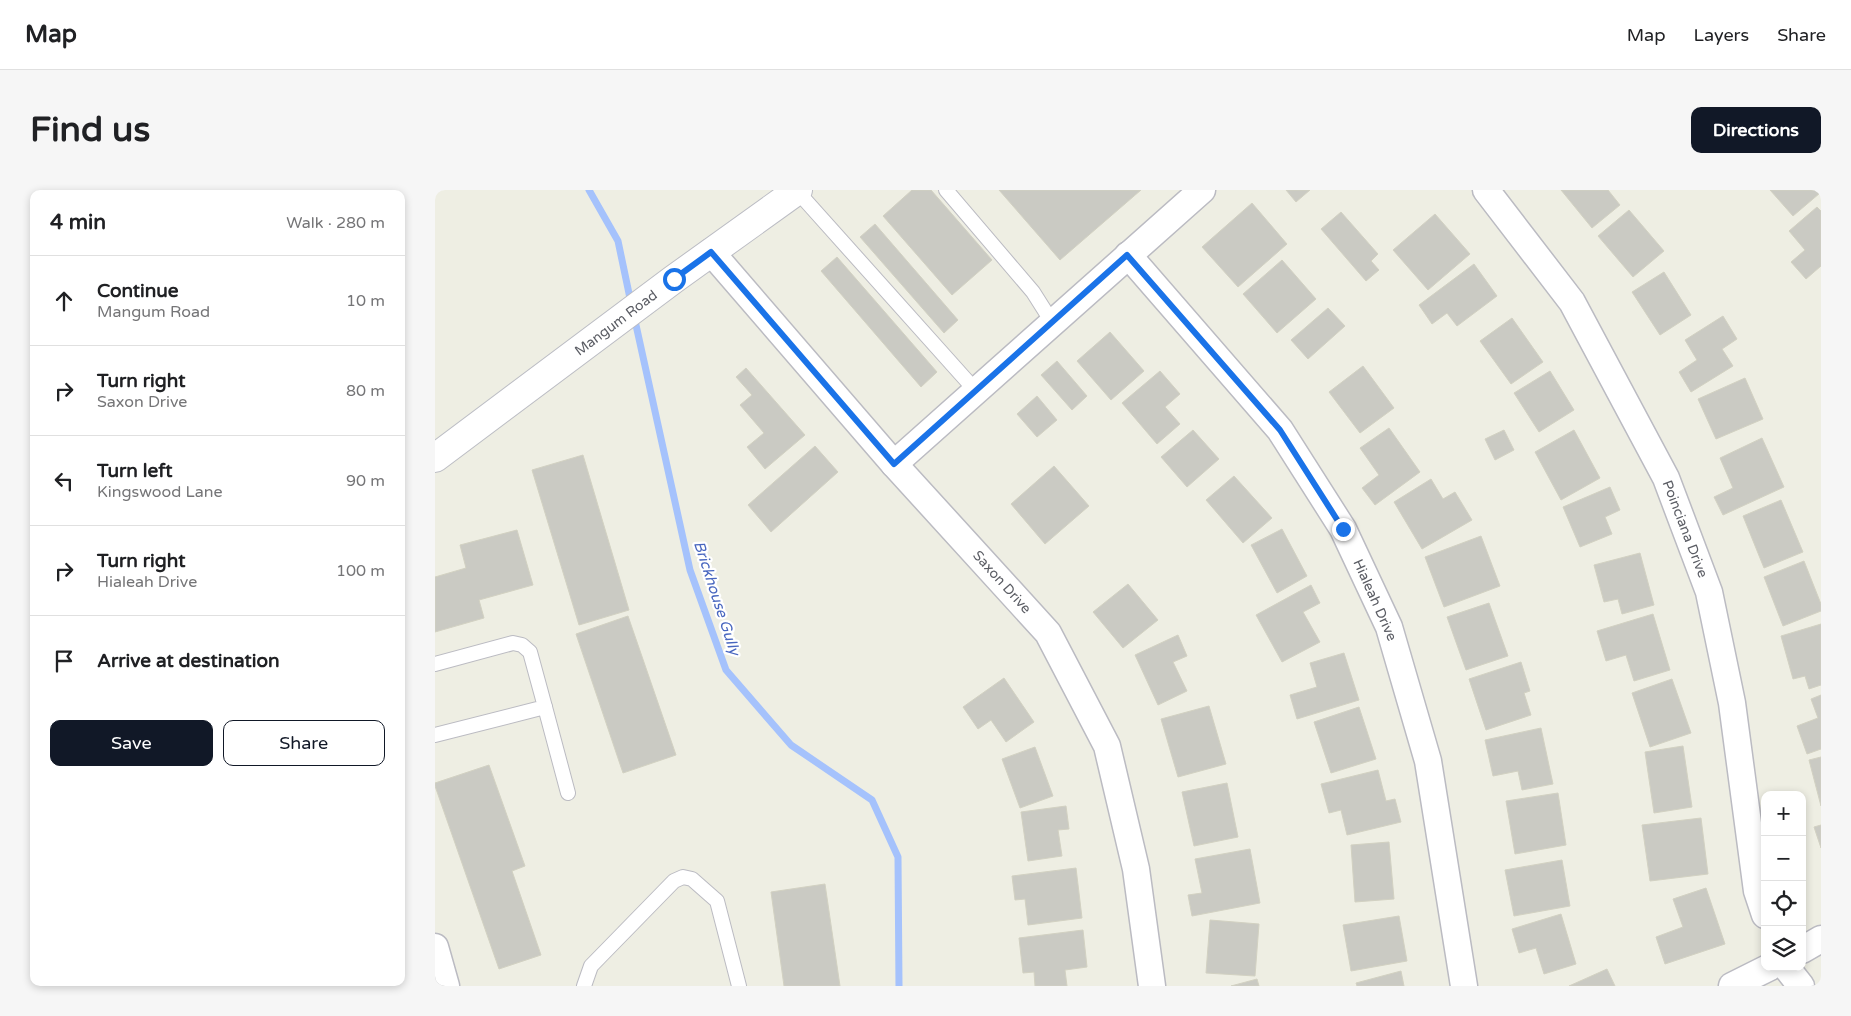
<!DOCTYPE html>
<meta charset="utf-8">
<style>
:root{--surface:#fff;--page:#f6f6f6;--text:#202124;--muted:#757577;--line:#e0e0e0;--accent:#111827}
body{margin:0;font-family:"Varela Round",sans-serif;background:var(--page);color:var(--text)}
.controls{position:absolute;right:15px;bottom:15px;display:grid;overflow:hidden;border-radius:10px;box-shadow:0 2px 8px #0003}
.controls button{width:45px;height:45px;display:grid;place-items:center;padding:0;border:0;border-bottom:1px solid var(--line);background:var(--surface);color:var(--text);font:25px sans-serif}
.stop{position:absolute;width:15px;height:15px;margin:-11px;border:4px solid #1a73e8;border-radius:50%;background:#fff}
.stop.end{background:#1a73e8;border-color:#fff;box-shadow:0 1px 5px #0008}
.list{margin:0;padding:0;list-style:none}
h2{display:flex;justify-content:space-between;align-items:center;height:65px;margin:0;padding:0 20px;font-size:21px}
h2 small{font-size:16px;font-weight:400;color:var(--muted)}
.list li{display:grid;grid-template-columns:32px 1fr auto;gap:15px;align-items:center;box-sizing:border-box;height:90px;padding:0 20px;border-top:1px solid var(--line)}
.list b{display:block;font-size:19px;white-space:nowrap}
.list p{margin:0;font-size:16px;white-space:nowrap;color:var(--muted)}
.list em{font-size:16px;font-style:normal;color:var(--muted)}
.actions{display:flex;gap:10px;padding:15px 20px}
.actions a{flex:1;padding:11px 0;border:1px solid var(--accent);border-radius:10px;text-align:center;font-size:18px;color:var(--accent)}
.actions .main{background:var(--accent);color:#fff}
.icon{flex:none;width:28px;height:28px;fill:none;stroke:currentColor;stroke-width:2;stroke-linecap:round;stroke-linejoin:round}
.map{position:relative;flex:none;width:1386px;height:796px;overflow:hidden;border-radius:10px}
header{display:flex;align-items:center;gap:30px;box-sizing:border-box;height:70px;padding:0 25px;background:var(--surface);border-bottom:1px solid var(--line)}
header strong{font-size:24px}
nav{display:flex;gap:28px;margin-inline-start:auto;font-size:18px}
.intro{display:flex;align-items:center;justify-content:space-between;box-sizing:border-box;height:120px;padding:0 30px}
h1{margin:0;font-size:35px}
.button{padding:12px 22px;border-radius:10px;background:var(--accent);color:#fff;font-size:18px;font-weight:700}
main{display:flex;gap:30px;padding:0 30px}
aside{flex:1;background:var(--surface);border-radius:10px;box-shadow:0 2px 8px #0003}
.map>svg:first-child{display:block}
.lines{fill:none;stroke-linecap:round;stroke-linejoin:round}
.stream{stroke:#a5c2fc;stroke-width:7}
.building{fill:#cacac3;stroke:#d2d1c2}
.lane-casing{stroke:#bbbbc2;stroke-width:16}
.street-casing{stroke:#bbbbc2;stroke-width:29}
.secondary-casing{stroke:#bcbdc4;stroke-width:30}
.lane{stroke:#fff;stroke-width:14}
.street{stroke:#fff;stroke-width:26}
.secondary{stroke:#fff;stroke-width:28}
.route{stroke:#1a73e8;stroke-width:6}
.labels{text-anchor:middle;dominant-baseline:central;stroke-width:4.5;stroke-linejoin:round;paint-order:stroke}
.street-label{font-size:14px;fill:#5b5d64;stroke:#fff}
.water-label{font-size:15px;font-style:italic;fill:#4866bf;stroke:#fff}
</style>
<header>
<strong>Map</strong>
<nav><a>Map</a><a>Layers</a><a>Share</a></nav>
</header>
<div class="intro"><h1>Find us</h1><a class="button">Directions</a></div>
<main>
<aside>
<h2>4 min<small>Walk · 280 m</small></h2>
<ul class="list">
<li><svg class="icon" aria-label="ahead" viewBox="0 0 24 24"><path d="M12 20V5M6 11l6-6 6 6"/></svg><div><b>Continue</b><p>Mangum Road</p></div><em>10 m</em></li>
<li><svg class="icon" aria-label="right" viewBox="0 0 24 24"><path d="M7 20v-9h11M14 6l5 5-5 5"/></svg><div><b>Turn right</b><p>Saxon Drive</p></div><em>80 m</em></li>
<li><svg class="icon" aria-label="left" viewBox="0 0 24 24"><path d="M17 20v-9H6M10 6l-5 5 5 5"/></svg><div><b>Turn left</b><p>Kingswood Lane</p></div><em>90 m</em></li>
<li><svg class="icon" aria-label="right" viewBox="0 0 24 24"><path d="M7 20v-9h11M14 6l5 5-5 5"/></svg><div><b>Turn right</b><p>Hialeah Drive</p></div><em>100 m</em></li>
<li><svg class="icon" aria-label="arrive" viewBox="0 0 24 24"><path d="M6 21V4h12l-3 4 3 4H6"/></svg><div><b>Arrive at destination</b></div></li>
</ul>
<div class="actions"><a class="main">Save</a><a>Share</a></div>
</aside>
<div class="map">
<svg width="1386" height="796" viewBox="0 0 1386 796">
<rect width="100%" height="100%" fill="#eeeee3"/>
<g class="lines">
<g class="stream">
<polyline points="154,0 183,51 196,113"/>
<polyline points="199,126 255,380 291,480 356,555 437,610 463,667 464,796"/>
</g>
</g>
<g class="building">
<polygon points="477,0 496,0 557,70 517,105 448,26"/>
<polygon points="564,0 706,0 625,70"/>
<polygon points="851,0 875,0 861,12"/>
<polygon points="1126,0 1173,0 1185,15 1157,38"/>
<polygon points="1335,0 1382,0 1385,3 1358,26"/>
<polygon points="817,13 852,54 803,97 767,57"/>
<polygon points="1382,17 1386,21 1386,76 1371,89 1356,72 1370,60 1354,41"/>
<polygon points="1194,20 1229,61 1198,87 1163,46"/>
<polygon points="906,22 943,64 936,71 944,80 931,91 886,39"/>
<polygon points="1000,24 1035,64 993,100 958,60"/>
<polygon points="440,34 523,130 509,143 425,47"/>
<polygon points="402,67 502,182 486,197 386,81"/>
<polygon points="847,70 881,109 842,143 808,104"/>
<polygon points="1039,74 1062,106 1022,136 1012,123 997,134 984,115"/>
<polygon points="1229,82 1256,125 1225,145 1197,102"/>
<polygon points="893,118 910,136 873,169 856,150"/>
<polygon points="1288,126 1302,149 1287,159 1298,176 1256,202 1244,182 1262,170 1250,150"/>
<polygon points="1077,128 1108,172 1076,194 1045,151"/>
<polygon points="675,142 709,181 676,210 642,171"/>
<polygon points="622,171 652,206 637,220 606,185"/>
<polygon points="928,176 959,218 925,243 894,202"/>
<polygon points="311,178 370,245 330,279 312,257 329,243 305,215 317,205 301,187"/>
<polygon points="725,181 745,204 730,217 745,234 722,254 687,213"/>
<polygon points="1115,181 1139,220 1104,242 1079,203"/>
<polygon points="1310,188 1328,229 1281,249 1263,209"/>
<polygon points="602,206 622,230 602,247 582,224"/>
<polygon points="954,238 985,282 940,315 927,298 944,285 925,258"/>
<polygon points="758,240 784,269 752,297 726,267"/>
<polygon points="1069,240 1079,260 1060,270 1050,249"/>
<polygon points="1139,240 1165,288 1126,310 1100,262"/>
<polygon points="1327,248 1349,297 1288,325 1279,307 1298,298 1285,268"/>
<polygon points="380,256 403,282 336,342 313,315"/>
<polygon points="148,265 194,420 144,435 97,280"/>
<polygon points="619,276 654,316 610,354 576,314"/>
<polygon points="799,286 837,328 808,353 771,310"/>
<polygon points="996,289 1008,309 1020,302 1037,330 987,359 959,312"/>
<polygon points="1175,297 1185,320 1170,327 1177,344 1145,357 1128,317"/>
<polygon points="1346,310 1368,362 1329,378 1308,326"/>
<polygon points="847,339 872,386 842,403 816,355"/>
<polygon points="82,340 98,395 44,410 49,428 0,442 0,387 31,378 25,355"/>
<polygon points="1046,346 1065,396 1009,417 990,367"/>
<polygon points="1205,363 1219,415 1187,424 1183,409 1169,412 1159,375"/>
<polygon points="1369,371 1386,414 1386,421 1348,436 1329,387"/>
<polygon points="693,394 723,430 688,458 658,422"/>
<polygon points="876,395 885,413 868,422 885,452 847,472 821,425"/>
<polygon points="1054,413 1073,466 1031,480 1012,427"/>
<polygon points="1218,424 1235,480 1199,491 1191,465 1171,471 1162,441"/>
<polygon points="193,426 241,565 188,583 141,444"/>
<polygon points="1386,434 1386,495 1374,499 1370,486 1358,489 1346,446"/>
<polygon points="743,445 752,466 738,472 752,501 723,515 700,465"/>
<polygon points="909,463 924,510 862,529 855,505 882,497 875,473"/>
<polygon points="1086,472 1095,501 1089,503 1096,525 1051,540 1034,489"/>
<polygon points="569,488 599,532 571,552 556,530 543,539 528,517"/>
<polygon points="1237,489 1256,543 1215,557 1197,503"/>
<polygon points="1386,505 1386,559 1372,564 1362,536 1383,528 1376,509"/>
<polygon points="774,516 791,574 743,587 726,529"/>
<polygon points="924,517 941,569 896,583 879,532"/>
<polygon points="1106,538 1118,594 1087,600 1083,581 1058,586 1050,550"/>
<polygon points="1248,556 1257,617 1219,623 1210,562"/>
<polygon points="600,557 618,606 585,618 567,569"/>
<polygon points="1386,567 1386,616 1374,570"/>
<polygon points="54,575 90,676 77,681 106,765 64,779 0,596 0,593"/>
<polygon points="943,580 951,611 960,609 966,632 912,645 906,620 894,623 886,594"/>
<polygon points="792,593 803,647 759,656 747,602"/>
<polygon points="1123,603 1131,655 1080,664 1071,611"/>
<polygon points="631,616 634,639 623,640 627,666 593,671 586,622"/>
<polygon points="1266,628 1273,684 1215,691 1207,635"/>
<polygon points="1386,635 1386,658 1379,637"/>
<polygon points="954,652 959,709 920,712 916,655"/>
<polygon points="815,659 825,713 757,726 753,705 767,703 760,669"/>
<polygon points="1127,670 1135,716 1079,726 1070,680"/>
<polygon points="641,678 647,728 593,735 590,709 580,710 577,686"/>
<polygon points="390,694 405,796 349,796 336,702"/>
<polygon points="1271,698 1290,754 1230,774 1221,747 1248,737 1238,709"/>
<polygon points="1126,724 1141,774 1109,784 1101,758 1084,763 1077,739"/>
<polygon points="964,726 972,771 916,781 908,735"/>
<polygon points="775,730 824,734 820,786 771,783"/>
<polygon points="648,740 652,777 630,780 632,796 600,796 599,782 588,783 584,748"/>
<polygon points="1172,779 1180,796 1134,796"/>
<polygon points="966,781 969,796 922,796 921,793"/>
<polygon points="822,789 824,796 796,796"/>
</g>
<g class="lines">
<defs>
<g id="lane">
<polyline points="511,0 598,102 617,132"/>
<polyline points="362,1 541,201"/>
<polyline points="0,474 78,453 87,455 95,462 110,517 0,545"/>
<polyline points="110,517 133,603"/>
<polyline points="149,796 156,776 239,691 248,687 257,689 282,711 304,796"/>
</g>
<g id="street">
<polyline points="1051,0 1137,112 1231,288 1274,402 1297,513 1322,701 1330,725"/>
<polyline points="276,62 459,274 613,443 672,556 701,679 717,796"/>
<polyline points="693,65 845,240 908,339 954,437 993,571 1029,796"/>
<polyline points="459,274 767,0"/>
<polyline points="0,757 11,796"/>
<polyline points="1367,760 1386,749"/>
<polyline points="1351,777 1366,796"/>
<polyline points="1297,796 1335,777"/>
</g>
<polyline id="secondary" points="0,268 239,89 363,0"/>
</defs>
<use href="#lane" class="lane-casing"/>
<use href="#street" class="street-casing"/>
<use href="#secondary" class="secondary-casing"/>
<use href="#lane" class="lane"/>
<use href="#street" class="street"/>
<use href="#secondary" class="secondary"/>
</g>
<g class="lines">
<polyline class="route" points="239,89 276,62 459,274 692,65 845,240 908,339"/>
</g>
<g class="labels">
<g class="street-label">
<text transform="translate(181 133) rotate(-37)">Mangum Road</text>
<text transform="translate(1250 339) rotate(69)">Poinciana Drive</text>
<text transform="translate(567 392) rotate(48)">Saxon Drive</text>
<text transform="translate(940 410) rotate(66)">Hialeah Drive</text>
</g>
<g class="water-label">
<text transform="translate(282 408) rotate(72)">Brickhouse Gully</text>
</g>
</g>
</svg>
<div class="controls">
<button>+</button>
<button>−</button>
<button><svg class="icon" aria-label="locate" viewBox="0 0 24 24"><circle cx="12" cy="12" r="6"/><path d="M12 2v4M12 18v4M2 12h4M18 12h4"/></svg></button>
<button><svg class="icon" aria-label="layers" viewBox="0 0 24 24"><path d="M12 4l9 5-9 5-9-5zM3 14l9 5 9-5"/></svg></button>
</div>
<div class="stop" style="left:239px;top:89px"></div>
<div class="stop end" style="left:908px;top:339px"></div>
</div>
</main>
